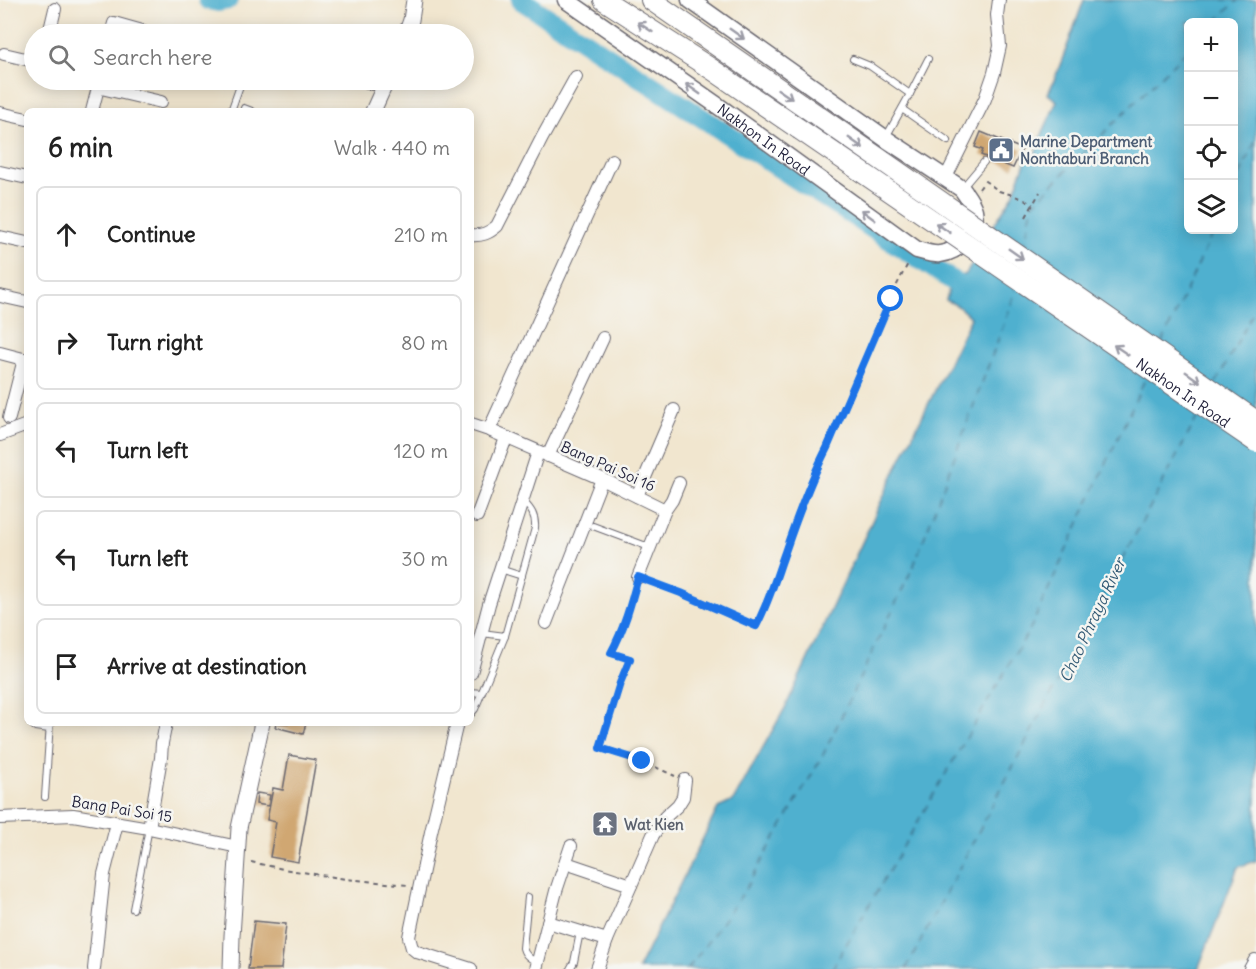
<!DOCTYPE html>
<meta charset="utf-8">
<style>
:root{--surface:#fff;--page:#f6f6f6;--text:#222;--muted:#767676;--line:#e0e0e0}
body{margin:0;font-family:Delius,sans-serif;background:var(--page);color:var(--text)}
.controls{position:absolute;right:18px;top:18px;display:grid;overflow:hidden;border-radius:9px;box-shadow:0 3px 15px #0003}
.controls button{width:54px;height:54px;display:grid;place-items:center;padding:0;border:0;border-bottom:2px solid var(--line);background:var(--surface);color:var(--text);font:30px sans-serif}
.stop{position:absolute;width:18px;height:18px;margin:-14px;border:4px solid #1a73e8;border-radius:50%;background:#fff}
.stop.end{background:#1a73e8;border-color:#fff;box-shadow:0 2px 6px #0008}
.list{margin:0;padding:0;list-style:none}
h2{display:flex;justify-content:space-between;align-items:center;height:78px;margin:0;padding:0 24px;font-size:26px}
h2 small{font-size:20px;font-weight:400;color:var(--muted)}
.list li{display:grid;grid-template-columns:39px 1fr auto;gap:18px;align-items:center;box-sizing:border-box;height:96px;margin:0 12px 12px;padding:0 12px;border:2px solid var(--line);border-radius:9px}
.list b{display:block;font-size:22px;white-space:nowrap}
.list em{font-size:20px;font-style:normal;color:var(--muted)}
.icon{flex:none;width:33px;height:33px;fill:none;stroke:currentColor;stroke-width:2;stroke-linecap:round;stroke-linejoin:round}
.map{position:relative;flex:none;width:1256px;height:969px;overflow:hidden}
.search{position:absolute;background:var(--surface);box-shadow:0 3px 15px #0003;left:24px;top:24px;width:450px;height:66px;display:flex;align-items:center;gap:15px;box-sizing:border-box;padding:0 21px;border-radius:33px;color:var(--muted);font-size:22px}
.panel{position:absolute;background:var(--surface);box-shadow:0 3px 15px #0003;left:24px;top:108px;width:450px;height:618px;border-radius:9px}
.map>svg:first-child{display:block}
.water{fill:#50b0cf;stroke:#396985;stroke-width:1.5;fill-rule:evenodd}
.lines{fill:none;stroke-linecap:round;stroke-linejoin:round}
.river{stroke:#50b0cf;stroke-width:20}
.ferry{stroke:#345b76;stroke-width:1.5;stroke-dasharray:8 6;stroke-linecap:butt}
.building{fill:#d0a772}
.service-casing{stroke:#6a676f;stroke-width:8}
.minor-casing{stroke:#6a676f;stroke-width:14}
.tertiary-casing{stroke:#6a676f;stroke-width:17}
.secondary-casing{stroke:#6a676f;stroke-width:19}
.primary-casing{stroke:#6a676f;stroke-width:22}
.path{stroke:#6a676f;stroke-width:2;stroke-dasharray:4.5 4.5;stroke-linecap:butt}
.service{stroke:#fff;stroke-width:6}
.minor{stroke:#fff;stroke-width:12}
.tertiary{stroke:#fff;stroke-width:15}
.secondary{stroke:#fff;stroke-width:16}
.primary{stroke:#fff;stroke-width:20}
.primary-bridge-casing{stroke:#6a676f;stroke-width:22;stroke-linecap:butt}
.primary-bridge{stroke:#fff;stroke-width:20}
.oneway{stroke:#9c9ca7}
.route{stroke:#1a73e8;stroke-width:8}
.labels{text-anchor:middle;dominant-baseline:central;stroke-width:5;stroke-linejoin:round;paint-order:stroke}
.street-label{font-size:15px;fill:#22223b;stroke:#f6f6f2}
.service-label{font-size:15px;font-weight:bold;fill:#4e5e75;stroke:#f6f6f2;text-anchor:start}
.worship-label{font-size:15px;font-weight:bold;fill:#5b616d;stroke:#f6f6f2;text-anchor:start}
.water-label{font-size:16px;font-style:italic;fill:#345b76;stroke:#f6f6f2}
</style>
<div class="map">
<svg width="1256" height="969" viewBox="0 0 1256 969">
<rect width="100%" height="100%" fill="#f6f6f2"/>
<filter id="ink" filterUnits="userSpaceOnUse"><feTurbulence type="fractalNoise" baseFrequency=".0167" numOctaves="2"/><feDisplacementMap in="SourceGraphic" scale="12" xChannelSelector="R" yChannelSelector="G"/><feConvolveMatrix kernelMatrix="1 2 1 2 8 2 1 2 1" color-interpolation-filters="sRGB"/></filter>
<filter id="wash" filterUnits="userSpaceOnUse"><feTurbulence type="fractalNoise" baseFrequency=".008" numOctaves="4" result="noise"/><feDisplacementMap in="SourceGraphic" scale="24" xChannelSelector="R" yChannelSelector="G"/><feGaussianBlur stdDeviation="1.35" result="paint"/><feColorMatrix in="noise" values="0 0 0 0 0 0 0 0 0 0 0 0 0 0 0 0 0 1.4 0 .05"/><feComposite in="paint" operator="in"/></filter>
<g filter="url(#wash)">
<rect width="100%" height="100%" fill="#f1e6cf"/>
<path class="water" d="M1084,0H1256V805L1255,808L1256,809V861L1238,867L1198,969H638L718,808L733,801L785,708L899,463L971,318L958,306L946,300L951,281L966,274L997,220L1013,195L1027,157H1034L1043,132L1057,101L1048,94C1062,63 1072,32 1084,0ZM1188,22H1234V230H1188Z"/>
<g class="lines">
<g class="river">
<polyline points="208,0 218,2 228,0"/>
<polyline points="521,0 973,294"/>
</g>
<g class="ferry">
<polyline points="1215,22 1238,0"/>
<polyline points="1234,188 1256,139"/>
<polyline points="1024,246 1033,204 1188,49"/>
<polyline points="1162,343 1214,230"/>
<polyline points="1216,383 1256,307"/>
<polyline points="688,969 743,893 822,757 914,565 1011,305 1015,289"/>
<polyline points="832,969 1031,627 1146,377"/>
<polyline points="906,969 1199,414"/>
</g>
</g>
<g id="blocks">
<g class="building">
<polygon points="345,80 375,80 371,90"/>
<polygon points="981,132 1022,149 1013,168 981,155 983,150 975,147"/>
<polygon points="276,723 306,723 303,734 275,727"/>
<polygon points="289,755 316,760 298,862 270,857 276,822 267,820 273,788 283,790"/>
<polygon points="257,793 270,795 268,806 256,804"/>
<polygon points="254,921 286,924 281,969 248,969"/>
</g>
</g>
</g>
<g filter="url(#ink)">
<use href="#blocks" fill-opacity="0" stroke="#6a676f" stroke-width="1.5"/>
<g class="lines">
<defs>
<g id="service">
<polyline points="853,59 870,66 910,94 886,137"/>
<polyline points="910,94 928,59"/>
<polyline points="244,108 252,111"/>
<polyline points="902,109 948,141"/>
<polyline points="231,111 242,80"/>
<polyline points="963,187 984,162"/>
<polyline points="593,526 649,547"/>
<polyline points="500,569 522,576"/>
<polyline points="482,633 505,636"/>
<polyline points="471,692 481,693"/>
<path d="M471,714L475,709L505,636L535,528C536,516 531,509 523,501"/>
<polyline points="30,723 35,727 49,729"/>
<polyline points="45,797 50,723"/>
<path d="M528,897L523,948C525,956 531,959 538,963"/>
<polyline points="133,909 149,828"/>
<polyline points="570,969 574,962 580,932"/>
</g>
<g id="minor">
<polyline points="49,34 55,9"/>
<polyline points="111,34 114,23 153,34"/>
<polyline points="4,54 34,61"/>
<polyline points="97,87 161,102"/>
<polyline points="92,111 100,80"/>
<polyline points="0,113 27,119"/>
<polyline points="0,172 27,178"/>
<polyline points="946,177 985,99 994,73 1000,46 997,15 999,0"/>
<path d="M471,235C482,236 489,233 497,226L542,138L576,77"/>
<polyline points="0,237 27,243"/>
<polyline points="0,296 27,302"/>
<polyline points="0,353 27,360"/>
<polyline points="9,418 24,359"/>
<polyline points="471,424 489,430 602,479 665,510 638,577"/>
<polyline points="489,430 612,160"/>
<polyline points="0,435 27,425"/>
<polyline points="548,456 603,338"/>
<polyline points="637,496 674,410"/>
<polyline points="665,510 672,500 679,483"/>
<polyline points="477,516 506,438"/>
<polyline points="546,623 602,479"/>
<polyline points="471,673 489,604 538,452"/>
<polyline points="457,723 431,832 409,937 412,948 417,952 471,969"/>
<polyline points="0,818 73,815 149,828 238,847"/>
<polyline points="149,828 161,758 162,743 166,723"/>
<polyline points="566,863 631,885"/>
<polyline points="548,922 607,940"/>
<polyline points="94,969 104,874 117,823"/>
<polyline points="536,969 556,891 571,846"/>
<polyline points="597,969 607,940 653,835 665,817 678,805 683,797 685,780"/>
<polyline points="1250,969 1255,960"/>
</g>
<g id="tertiary">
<polyline points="406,34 411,20 414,0"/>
<polyline points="373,111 387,80"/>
<polyline points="231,969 232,936 239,828 262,723"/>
</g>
<g id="secondary">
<path id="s1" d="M566,0L721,108L917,250C924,252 932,255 940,254C960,252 978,230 974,210C972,202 966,195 962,189L886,139L690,0"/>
</g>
<g id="primary">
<polyline points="604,0 713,70 799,129"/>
<polyline points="651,0 808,109"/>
</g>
</defs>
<use href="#service" class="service-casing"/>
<use href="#minor" class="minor-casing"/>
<use href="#tertiary" class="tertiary-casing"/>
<use href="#secondary" class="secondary-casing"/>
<use href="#primary" class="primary-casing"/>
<g class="path">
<polyline points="979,189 985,181 999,191 1013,195 1033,204"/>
<polyline points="1026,217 1040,192"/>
<path d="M648,581L681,593L756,626C775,589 785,549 800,510C815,470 834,431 851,392C869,348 886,303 909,262"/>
<polyline points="635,587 629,613 611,653 630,659 620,683 600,748 642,761 675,776"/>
<polyline points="251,862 283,869 346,879 408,885"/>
</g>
<use href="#service" class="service"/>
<use href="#minor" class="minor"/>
<use href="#tertiary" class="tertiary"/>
<use href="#secondary" class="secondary"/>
<use href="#primary" class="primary"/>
<defs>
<g id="primary-bridge">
<polyline points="808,109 1256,421"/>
<path id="s2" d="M799,129L1256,442"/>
</g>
</defs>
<use href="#primary-bridge" class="primary-bridge-casing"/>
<use href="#primary-bridge" class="primary-bridge"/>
</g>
<defs><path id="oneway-shaft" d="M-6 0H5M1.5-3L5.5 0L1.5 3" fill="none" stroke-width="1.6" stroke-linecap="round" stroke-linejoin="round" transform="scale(1.5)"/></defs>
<g class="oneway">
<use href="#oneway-shaft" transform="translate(645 27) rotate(-147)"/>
<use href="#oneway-shaft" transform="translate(737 34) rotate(35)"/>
<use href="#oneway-shaft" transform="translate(693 89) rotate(-145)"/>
<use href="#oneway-shaft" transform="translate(785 94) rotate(34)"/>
<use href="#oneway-shaft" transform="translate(856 143) rotate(35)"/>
<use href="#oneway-shaft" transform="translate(868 215) rotate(-144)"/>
<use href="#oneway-shaft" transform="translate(943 228) rotate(-146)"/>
<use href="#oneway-shaft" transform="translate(1016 254) rotate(35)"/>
<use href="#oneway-shaft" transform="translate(1121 350) rotate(-146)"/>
<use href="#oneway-shaft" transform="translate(1193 377) rotate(35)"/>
</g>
</g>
<g class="lines" filter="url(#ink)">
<path class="route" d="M642,761L600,748L620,683L630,659L611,653C624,629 631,604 638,577L681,593L756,626C769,602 776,577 785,552C797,517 810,481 827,448L891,299"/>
</g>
<defs>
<symbol id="civic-square" viewBox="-11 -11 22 22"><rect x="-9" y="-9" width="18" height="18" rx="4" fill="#5c6f8a" stroke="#f6f6f2"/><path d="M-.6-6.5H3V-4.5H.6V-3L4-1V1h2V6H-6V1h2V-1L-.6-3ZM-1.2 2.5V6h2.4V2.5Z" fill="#fff"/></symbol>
<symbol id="temple-square" viewBox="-11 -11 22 22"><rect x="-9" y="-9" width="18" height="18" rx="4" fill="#6b7280" stroke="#f6f6f2"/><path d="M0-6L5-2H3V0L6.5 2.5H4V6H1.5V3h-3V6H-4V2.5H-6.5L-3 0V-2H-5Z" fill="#fff"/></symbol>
</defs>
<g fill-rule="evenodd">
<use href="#civic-square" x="986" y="135" width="30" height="30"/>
<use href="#temple-square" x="590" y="809" width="30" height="30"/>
</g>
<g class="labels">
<g class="street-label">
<text stroke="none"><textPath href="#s1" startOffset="242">Nakhon In Road</textPath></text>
<text stroke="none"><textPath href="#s2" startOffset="466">Nakhon In Road</textPath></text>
<text transform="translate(608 466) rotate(24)">Bang Pai Soi 16</text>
<text transform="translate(122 809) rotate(9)">Bang Pai Soi 15</text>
</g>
<g class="service-label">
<text x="1020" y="141">Marine Department<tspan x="1020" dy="17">Nonthaburi Branch</tspan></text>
</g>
<g class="worship-label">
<text x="624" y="824">Wat Kien</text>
</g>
<g class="water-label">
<text transform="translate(1092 620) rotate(-65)">Chao Phraya River</text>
</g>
</g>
</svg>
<div class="controls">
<button>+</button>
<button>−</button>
<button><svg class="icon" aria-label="locate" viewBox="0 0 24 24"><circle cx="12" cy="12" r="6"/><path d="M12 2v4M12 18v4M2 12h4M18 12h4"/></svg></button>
<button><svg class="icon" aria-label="layers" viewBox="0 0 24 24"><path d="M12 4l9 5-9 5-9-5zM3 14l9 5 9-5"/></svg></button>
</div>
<div class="stop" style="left:891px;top:299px"></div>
<div class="stop end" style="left:642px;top:761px"></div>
<div class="search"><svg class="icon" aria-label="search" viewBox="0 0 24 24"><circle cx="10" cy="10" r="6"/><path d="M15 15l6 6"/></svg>Search here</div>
<section class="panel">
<h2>6 min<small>Walk · 440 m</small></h2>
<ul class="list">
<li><svg class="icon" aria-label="ahead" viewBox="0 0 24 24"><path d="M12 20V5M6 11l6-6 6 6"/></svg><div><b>Continue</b></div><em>210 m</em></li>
<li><svg class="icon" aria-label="right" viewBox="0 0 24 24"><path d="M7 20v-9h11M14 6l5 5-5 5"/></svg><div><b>Turn right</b></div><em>80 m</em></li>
<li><svg class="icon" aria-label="left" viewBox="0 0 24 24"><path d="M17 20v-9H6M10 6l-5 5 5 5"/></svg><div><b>Turn left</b></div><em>120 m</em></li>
<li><svg class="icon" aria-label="left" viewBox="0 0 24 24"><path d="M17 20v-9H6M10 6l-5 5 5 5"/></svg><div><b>Turn left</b></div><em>30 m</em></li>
<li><svg class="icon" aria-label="arrive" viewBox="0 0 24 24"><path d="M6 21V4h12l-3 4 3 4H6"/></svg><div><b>Arrive at destination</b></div></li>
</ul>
</section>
</div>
